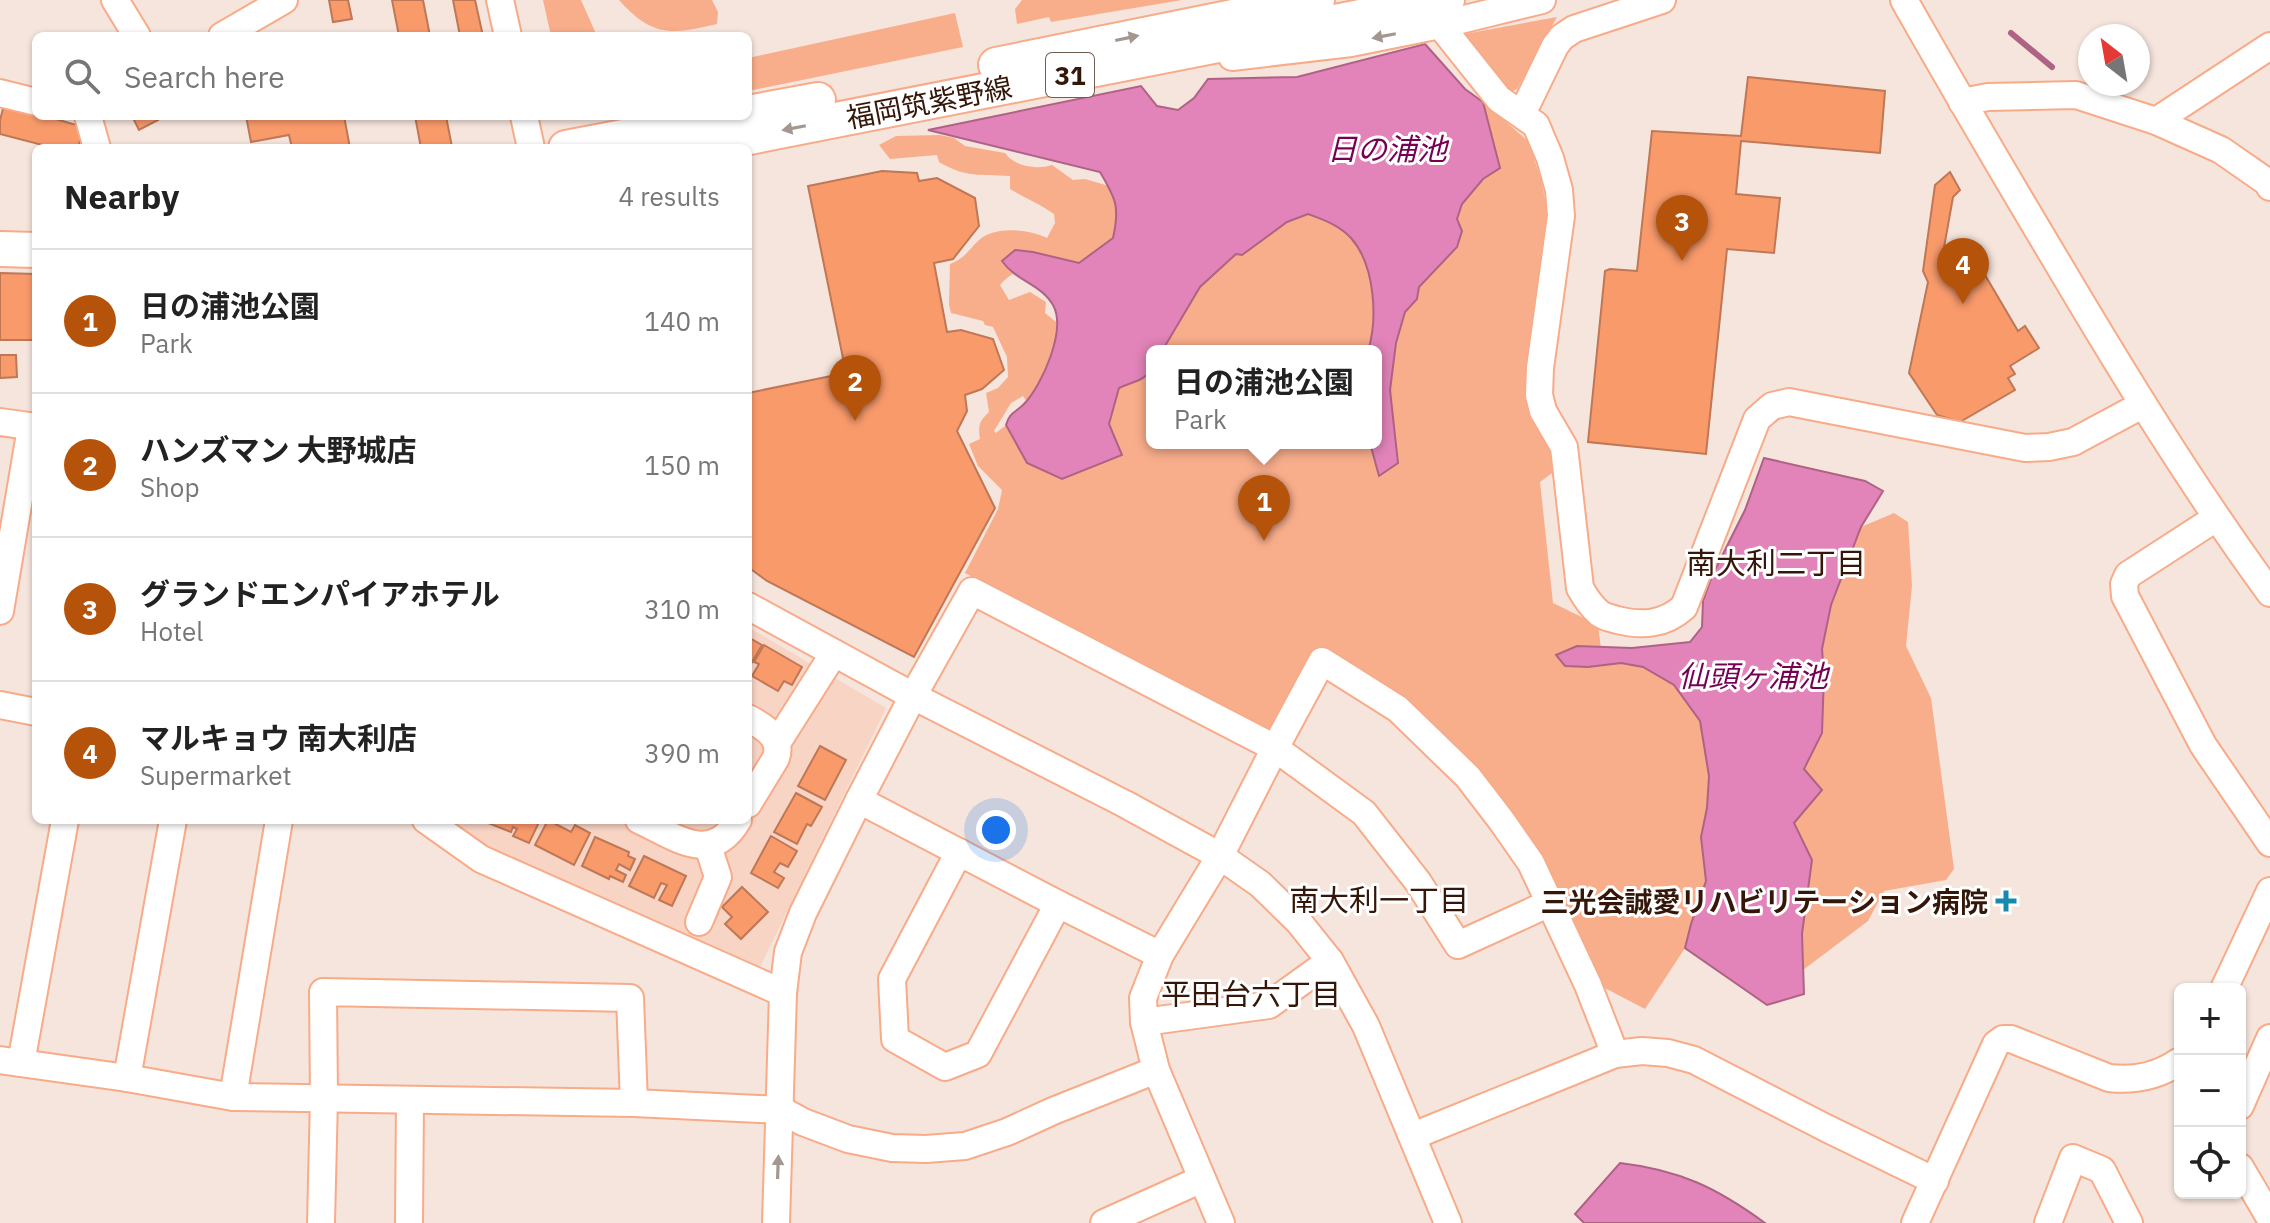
<!DOCTYPE html>
<meta charset="utf-8">
<style>
:root{--surface:#fff;--page:#f2f2f2;--text:#222;--muted:#767676;--line:#e0e0e0;--accent:#b45309}
body{margin:0;font-family:"IBM Plex Sans","Noto Sans JP",sans-serif;background:var(--page);color:var(--text)}
.controls{position:absolute;right:24px;bottom:24px;display:grid;overflow:hidden;border-radius:12px;box-shadow:0 2px 6px #0004}
.controls button{width:72px;height:72px;display:grid;place-items:center;padding:0;border:0;border-bottom:2px solid var(--line);background:var(--surface);color:var(--text);font:40px sans-serif}
.compass{position:absolute;left:2078px;top:24px;width:72px;height:72px;border-radius:50%;background:var(--surface);box-shadow:0 2px 6px #0004;rotate:329deg}
.you{position:absolute;left:996px;top:830px;width:28px;height:28px;margin:-20px;border:6px solid #fff;border-radius:50%;background:#1a73e8;box-shadow:0 0 0 12px #1a73e833}
.badge{display:grid;place-items:center;width:52px;height:52px;border-radius:50%;background:var(--accent);color:#fff;font-size:26px;font-weight:700}
.pin{position:absolute;translate:-50% -66px;filter:drop-shadow(0 2px 4px #0008)}
.pin::after{content:'';position:absolute;top:42px;width:28px;height:24px;background:inherit;clip-path:polygon(0 0,100% 0,50% 100%)}
.popup{position:absolute;left:1146px;top:345px;width:236px;height:104px;box-sizing:border-box;display:grid;place-content:center;border-radius:12px;background:var(--surface);filter:drop-shadow(0 2px 6px #0005);font-size:26px;white-space:nowrap;color:var(--muted)}
.popup b{font-size:30px;color:var(--text)}
.popup::after{content:'';position:absolute;left:50%;top:100%;margin-left:-16px;border:16px solid transparent;border-top-color:var(--surface)}
.list{margin:0;padding:0;list-style:none}
h2{display:flex;justify-content:space-between;align-items:center;height:104px;margin:0;padding:0 32px;font-size:34px}
h2 small{font-size:26px;font-weight:400;color:var(--muted)}
.list li{display:grid;grid-template-columns:52px 1fr auto;gap:24px;align-items:center;box-sizing:border-box;height:144px;padding:0 32px;border-top:2px solid var(--line)}
.list b{display:block;font-size:30px;white-space:nowrap}
.list p{margin:0;font-size:26px;white-space:nowrap;color:var(--muted)}
.list em{font-size:26px;font-style:normal;color:var(--muted)}
.icon{flex:none;width:44px;height:44px;fill:none;stroke:currentColor;stroke-width:2;stroke-linecap:round;stroke-linejoin:round}
.map{position:relative;flex:none;width:2270px;height:1223px;overflow:hidden}
.search{position:absolute;background:var(--surface);box-shadow:0 2px 6px #0004;left:32px;top:32px;width:720px;height:88px;display:flex;align-items:center;gap:20px;box-sizing:border-box;padding:0 28px;border-radius:12px;color:var(--muted);font-size:30px}
.panel{position:absolute;background:var(--surface);box-shadow:0 2px 6px #0004;left:32px;top:144px;width:720px;height:680px;border-radius:12px}
.map>svg:first-child{display:block}
.built{fill:#f7d4c4}
.green{fill:#f9ae8b}
.water{fill:#e284b9;stroke:#ae6384;stroke-width:2}
.lines{fill:none;stroke-linecap:round;stroke-linejoin:round}
.stream{stroke:#ae6384;stroke-width:6}
.building{fill:#f99a6b;stroke:#bf7755;stroke-width:2}
.minor-casing{stroke:#f8ab88;stroke-width:30}
.major-casing{stroke:#f8ab88;stroke-width:38}
.minor{stroke:#fff;stroke-width:26}
.major{stroke:#fff;stroke-width:34}
.oneway{fill:#a49790}
.poi-dot{fill:#168aae;stroke:#fff;stroke-width:3}
.labels{text-anchor:middle;dominant-baseline:central;stroke-width:6;stroke-linejoin:round;paint-order:stroke}
.shield{fill:#fff;stroke:#715d53;stroke-width:2}
.shield-label{font-size:26px;font-weight:bold;fill:#341709}
.street-label{font-size:28px;fill:#341709;stroke:#fff}
.poi-label{font-size:28px;font-weight:bold;fill:#341709;stroke:#fff;text-anchor:end}
.water-label{font-size:30px;font-style:italic;fill:#760052;stroke:#fff}
.neighbourhood-label{font-size:30px;fill:#341709;stroke:#fff}
</style>
<div class="map">
<svg width="2270" height="1223" viewBox="0 0 2270 1223">
<rect width="100%" height="100%" fill="#f5e5dd"/>
<polygon class="built" points="748,627 886,708 760,967 480,850 439,820 748,820"/>
<g class="green">
<polygon points="543,0 581,0 597,36 551,36"/>
<path d="M619,0H712L718,12L717,24C671,35 652,37 619,0Z"/>
<polygon points="1022,0 1182,0 1051,22 1049,17 1017,24 1015,9"/>
<polygon points="955,13 963,47 748,91 748,58"/>
<polygon points="1557,17 1517,89 1505,95 1459,35"/>
<path d="M1483,102L1528,141L1541,179L1550,224L1530,406L1559,468L1540,482L1553,603L1598,625L1601,648L1577,646L1556,655L1588,667L1621,663L1643,667L1674,685L1700,721L1709,776L1707,808L1701,837L1706,881L1685,948L1645,1009L1599,985L1559,899L1399,698L1319,646L1271,732L965,573L998,509L1002,490L978,466L969,444L980,439C978,426 979,421 989,412L986,393L998,388L1008,377L1007,357L993,327L985,325L983,321L951,313L949,305L950,264C967,257 967,251 979,240C995,226 1029,229 1047,238L1055,223L1054,214C1040,204 1025,198 1010,189V176C980,174 966,178 939,162L937,155L890,159L879,145L896,136L940,135L954,138L965,146L1005,153C1015,167 1037,170 1052,165L1073,180L1085,179L1116,188L1121,229L1101,268C1069,267 1023,256 1000,285L1009,300L1030,292L1046,302L1045,313L1071,334L1030,406L1023,396L1011,403L994,431L996,433L1006,425L1027,463L1109,424L1119,388L1148,375L1152,369V443H1370L1379,475L1398,463L1390,390L1396,343L1405,312L1417,299L1419,287L1457,247L1462,231L1457,219L1462,204L1483,179L1500,168Z"/>
<path d="M1308,214C1324,220 1339,225 1351,238C1375,265 1378,319 1368,351H1162L1200,287L1236,254L1243,255L1287,222Z"/>
<polygon points="1894,513 1908,522 1912,586 1906,646 1931,698 1954,869 1946,880 1884,891 1868,921 1803,970 1802,934 1812,860 1794,823 1822,790 1804,769 1822,733 1824,675 1822,649 1831,605 1861,527"/>
</g>
<g class="water">
<path d="M1425,44L1465,89L1483,102L1500,168L1483,179L1462,204L1457,219L1462,231L1457,247L1419,287L1417,299L1405,312L1396,343L1390,390L1398,463L1379,476L1370,443H1376V351H1368C1378,319 1375,265 1351,238C1339,225 1324,220 1308,214L1287,222L1242,255L1236,254L1200,287L1162,351H1152C1152,381 1144,377 1119,388L1109,424L1122,455L1062,479L1027,463L1006,425C1010,411 1016,413 1025,403C1042,384 1067,330 1053,305C1041,284 1016,281 1002,261L1015,250L1033,252L1079,263L1113,238C1120,207 1116,199 1100,172L928,130L1141,86L1157,106L1178,110L1194,98L1208,79L1297,77Z"/>
<polygon points="1764,458 1865,481 1883,491 1861,527 1831,605 1822,649 1824,675 1822,733 1804,769 1822,790 1794,823 1812,860 1802,934 1804,994 1767,1005 1685,948 1691,924 1706,881 1701,837 1707,808 1709,776 1700,721 1674,685 1643,667 1621,663 1588,667 1565,666 1556,655 1577,646 1632,648 1690,642 1702,627 1703,601 1712,576 1745,510"/>
<path d="M1620,1163C1680,1170 1717,1188 1765,1223H1584L1575,1214Z"/>
</g>
<g class="lines">
<polyline class="stream" points="2011,33 2052,67"/>
</g>
<g class="building">
<polygon points="329,0 348,0 352,19 333,22"/>
<polygon points="392,0 423,0 430,36 399,36"/>
<polygon points="453,0 475,0 483,36 460,36"/>
<polygon points="1748,77 1885,91 1880,153 1741,141 1736,194 1780,198 1774,253 1727,249 1706,454 1588,442 1605,271 1610,269 1637,271 1652,131 1741,136"/>
<polygon points="4,105 36,114 36,116 45,116 80,126 81,137 78,148 54,148 0,134 0,120"/>
<polygon points="132,116 156,116 158,120 139,130"/>
<polygon points="246,116 344,116 350,148 292,148 289,135 251,142"/>
<polygon points="415,116 446,116 452,147 421,148"/>
<polygon points="882,171 917,173 919,181 937,178 975,198 979,226 953,259 934,263 947,332 961,330 993,339 1004,370 982,389 965,395 967,411 957,431 995,508 914,657 767,581 748,567 748,393 846,373 808,186"/>
<polygon points="1950,172 1960,190 1953,197 1943,253 1965,241 2018,331 2025,326 2039,348 2010,366 2015,374 2008,378 2015,390 1960,422 1937,415 1909,373 1928,282 1923,271 1935,185"/>
<polygon points="0,273 36,274 36,340 0,340"/>
<polygon points="0,355 16,355 17,377 0,378"/>
<polygon points="748,637 762,645 748,669"/>
<polygon points="764,645 802,667 792,685 784,681 778,691 752,676 759,664 754,662"/>
<polygon points="820,746 846,760 825,800 798,786"/>
<polygon points="796,793 822,807 811,826 807,824 797,844 774,832"/>
<polygon points="489,820 518,821 540,820 529,843 513,836 517,829 513,827 511,832 488,823"/>
<polygon points="548,820 571,832 575,825 590,833 574,865 535,845"/>
<polygon points="771,836 797,851 788,867 780,863 774,872 784,878 778,888 751,873"/>
<polygon points="595,837 629,852 628,856 635,859 630,870 619,864 616,870 626,875 623,882 610,876 609,879 582,866"/>
<polygon points="644,856 686,876 672,906 659,900 667,885 661,883 654,898 629,886"/>
<polygon points="742,887 768,912 741,939 725,924 732,917 722,907"/>
</g>
<g class="lines">
<defs>
<g id="minor">
<polyline points="115,0 137,36"/>
<polyline points="500,0 508,36"/>
<path d="M1904,0C1954,88 2005,175 2057,262C2124,375 2192,486 2270,593"/>
<path d="M1440,25L1499,99L1536,125L1550,158L1559,190L1561,216L1540,368L1539,395L1543,411L1564,447L1580,588C1585,597 1591,606 1599,613C1604,617 1611,618 1617,620C1642,626 1664,625 1684,607L1757,419L1772,406L1789,402L2025,448L2049,447L2073,442L2142,405"/>
<polyline points="222,36 284,0"/>
<polyline points="1232,57 1351,43 1440,25 1542,0"/>
<polyline points="0,93 36,102"/>
<polyline points="1962,102 1988,97 2076,95 2156,121 2221,150 2267,182 2270,187"/>
<polyline points="1522,114 1555,46 1562,37 1574,29 1662,0"/>
<polyline points="88,116 97,148"/>
<polyline points="524,116 531,148"/>
<polyline points="2156,121 2270,46"/>
<polyline points="0,422 36,427"/>
<polyline points="2216,518 2128,575 2124,584 2125,596 2203,745 2270,843"/>
<polyline points="748,606 913,696 1125,804 1220,856 1260,884 1298,921 1330,961 1366,1026 1448,1223"/>
<polyline points="0,611 31,428"/>
<polyline points="0,705 36,712"/>
<path d="M748,718C764,727 783,737 776,758L748,804"/>
<polyline points="777,743 834,653"/>
<polyline points="859,800 1058,904 1160,955"/>
<polyline points="426,820 481,859 783,993"/>
<path d="M639,820C676,837 711,866 738,820"/>
<polyline points="959,852 892,979 895,1039 945,1067 978,1054 1058,904"/>
<polyline points="699,922 718,877 708,846"/>
<polyline points="2224,989 2270,891"/>
<polyline points="1144,1022 1269,1005 1330,961"/>
<polyline points="0,1060 127,1078 233,1097 634,1103 781,1110 803,1122 848,1139 892,1148 926,1149 965,1146 1007,1132 1053,1111 1156,1070"/>
<polyline points="21,1063 65,820"/>
<polyline points="127,1078 173,820"/>
<polyline points="233,1097 279,820"/>
<polyline points="2240,1106 2270,1038"/>
<polyline points="1413,1136 1615,1054 1642,1051 1668,1053 1694,1060 1826,1128 1935,1181"/>
<polyline points="2240,1167 2270,1218"/>
<polyline points="321,1223 324,1098 323,992 630,998 634,1103"/>
<polyline points="409,1223 410,1100"/>
<polyline points="776,1223 783,993 788,952 803,913 859,800 913,696 972,591 1275,748 1364,813 1418,882 1458,945 1550,903"/>
<polyline points="1104,1223 1202,1179"/>
<polyline points="1221,1223 1156,1070 1144,1022 1143,998 1160,955 1220,856 1275,748 1322,661 1398,709 1468,777 1501,820 1531,863 1588,985 1615,1054"/>
<path d="M1915,1223L1996,1044L2003,1039H2011L2109,1078C2136,1081 2158,1076 2180,1061"/>
<polyline points="2048,1223 2073,1158 2102,1170 2129,1223"/>
</g>
<g id="major">
<polyline points="996,65 1317,0"/>
<polyline points="748,113 818,100"/>
<polyline points="566,148 733,116"/>
<polyline points="693,148 1447,0"/>
<polyline points="0,249 36,250"/>
</g>
</defs>
<use href="#minor" class="minor-casing"/>
<use href="#major" class="major-casing"/>
<use href="#minor" class="minor"/>
<use href="#major" class="major"/>
</g>
<defs><path id="oneway-solid" d="M-6-.8H1V-3.2L6.5 0L1 3.2V.8H-6Z" transform="scale(2)"/></defs>
<g class="oneway">
<use href="#oneway-solid" transform="translate(1384 36) rotate(169)"/>
<use href="#oneway-solid" transform="translate(1127 38) rotate(-12)"/>
<use href="#oneway-solid" transform="translate(794 128) rotate(169)"/>
<use href="#oneway-solid" transform="translate(778 1167) rotate(-88)"/>
</g>
<path class="poi-dot" d="M2002 889h8v8h8v8h-8v8h-8v-8h-8v-8h8z"/>
<g class="labels">
<rect class="shield" x="1046" y="53" width="48" height="44" rx="6"/>
<g class="shield-label">
<text x="1070" y="75">31</text>
</g>
<g class="street-label">
<text transform="translate(929 102) rotate(-11)">福岡筑紫野線</text>
</g>
<g class="poi-label">
<text x="1988" y="901">三光会誠愛リハビリテーション病院</text>
</g>
<g class="water-label">
<text x="1387" y="148">日の浦池</text>
<text x="1753" y="675">仙頭ヶ浦池</text>
</g>
<g class="neighbourhood-label">
<text x="1776" y="562">南大利二丁目</text>
<text x="1379" y="899">南大利一丁目</text>
<text x="1251" y="993">平田台六丁目</text>
</g>
</g>
</svg>
<div class="controls">
<button>+</button>
<button>−</button>
<button><svg class="icon" aria-label="locate" viewBox="0 0 24 24"><circle cx="12" cy="12" r="6"/><path d="M12 2v4M12 18v4M2 12h4M18 12h4"/></svg></button>
</div>
<svg class="compass" viewBox="-18 -18 36 36"><path d="M0-13l5 13h-10z" fill="#e53935"/><path d="M0 13l5-13h-10z" fill="#767676"/></svg>
<div class="you"></div>
<div class="pin badge" style="left:1264px;top:541px">1</div>
<div class="popup"><b>日の浦池公園</b>Park</div>
<div class="pin badge" style="left:855px;top:421px">2</div>
<div class="pin badge" style="left:1682px;top:261px">3</div>
<div class="pin badge" style="left:1963px;top:304px">4</div>
<div class="search"><svg class="icon" aria-label="search" viewBox="0 0 24 24"><circle cx="10" cy="10" r="6"/><path d="M15 15l6 6"/></svg>Search here</div>
<section class="panel">
<h2>Nearby<small>4 results</small></h2>
<ul class="list">
<li><span class="badge">1</span><div><b>日の浦池公園</b><p>Park</p></div><em>140 m</em></li>
<li><span class="badge">2</span><div><b>ハンズマン 大野城店</b><p>Shop</p></div><em>150 m</em></li>
<li><span class="badge">3</span><div><b>グランドエンパイアホテル</b><p>Hotel</p></div><em>310 m</em></li>
<li><span class="badge">4</span><div><b>マルキョウ 南大利店</b><p>Supermarket</p></div><em>390 m</em></li>
</ul>
</section>
</div>
